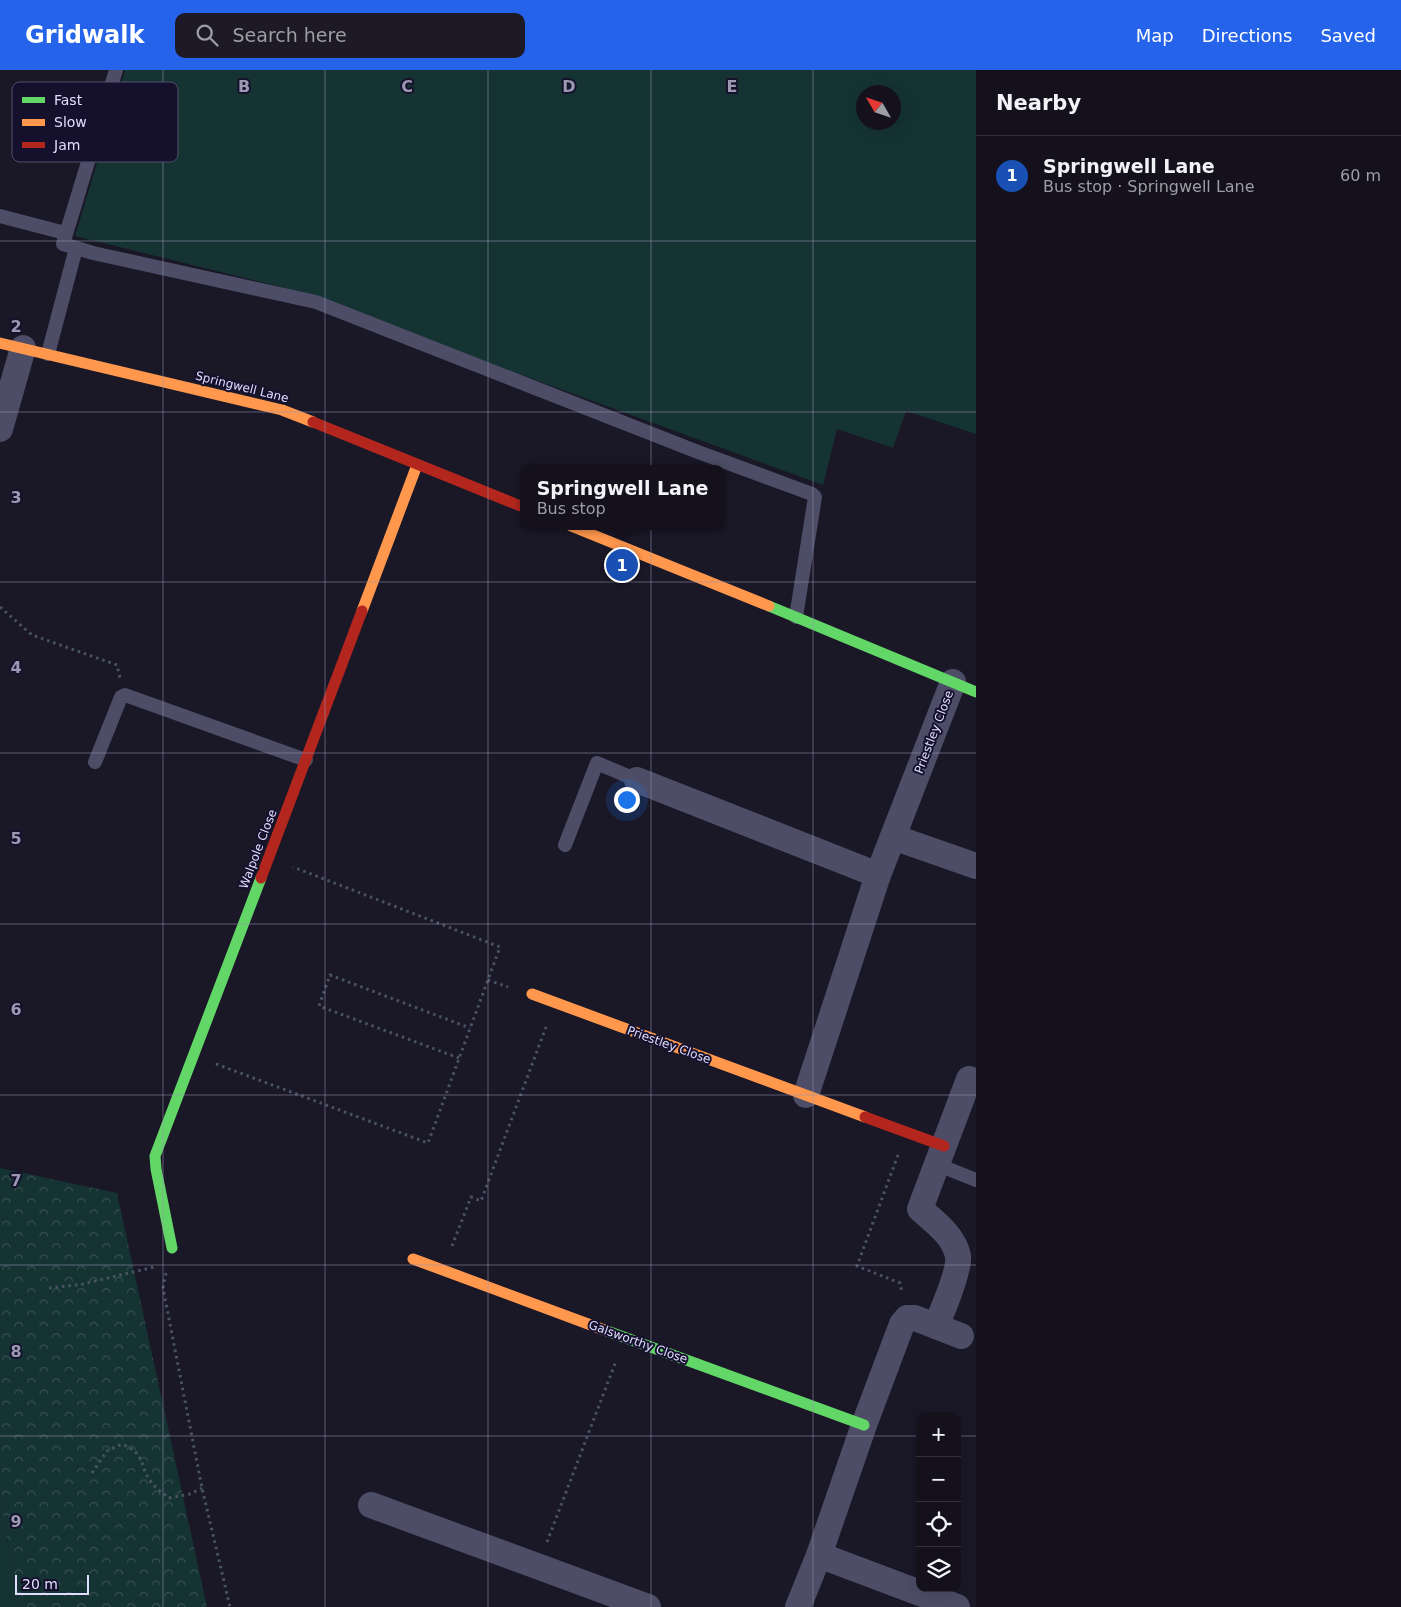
<!DOCTYPE html>
<meta charset="utf-8">
<style>
:root{--surface:#14111d;--page:#1d1a26;--text:#f1f3f6;--muted:#9d9da4;--line:#33313b;--accent:#2563eb}
body{margin:0;font-family:"DejaVu Sans",sans-serif;background:var(--page);color:var(--text)}
.controls{position:absolute;right:15px;bottom:15px;display:grid;overflow:hidden;border-radius:10px;box-shadow:0 5px 20px #0002}
.controls button{width:45px;height:45px;display:grid;place-items:center;padding:0;border:0;border-bottom:1px solid var(--line);background:var(--surface);color:var(--text);font:25px sans-serif}
.compass{position:absolute;left:856px;top:15px;width:45px;height:45px;border-radius:50%;background:var(--surface);box-shadow:0 5px 20px #0002;rotate:309deg}
.scale{position:absolute;left:15px;bottom:12px;width:74px;box-sizing:border-box;padding-left:5px;border:2px solid #e0ddff;border-top:0;font-size:14px;line-height:18px;white-space:nowrap;color:#e0ddff;-webkit-text-stroke:4px #15112d;paint-order:stroke}
.you{position:absolute;left:626px;top:729px;width:18px;height:18px;margin:-12px;border:4px solid #fff;border-radius:50%;background:#1a73e8;box-shadow:0 0 0 8px #1a73e833}
.badge{display:grid;place-items:center;width:32px;height:32px;border-radius:50%;background:var(--accent);color:#fff;font-size:16px;font-weight:700}
.pin{position:absolute;translate:-50% -50%;border:2px solid #fff;box-shadow:0 1px 5px #0006}
.popup{position:absolute;left:520px;top:395px;width:205px;height:65px;box-sizing:border-box;display:grid;place-content:center;border-radius:10px;background:var(--surface);filter:drop-shadow(0 1px 4px #0005);font-size:16px;white-space:nowrap;color:var(--muted)}
.popup b{font-size:19px;color:var(--text)}
.popup::after{content:'';position:absolute;left:50%;top:100%;margin-left:-10px;border:10px solid transparent;border-top-color:var(--surface)}
.list{margin:0;padding:0;list-style:none}
h2{display:flex;justify-content:space-between;align-items:center;height:65px;margin:0;padding:0 20px;font-size:21px}
h2 small{font-size:16px;font-weight:400;color:var(--muted)}
.list li{display:grid;grid-template-columns:32px 1fr auto;gap:15px;align-items:center;box-sizing:border-box;height:80px;padding:0 20px;border-top:1px solid var(--line)}
.list b{display:block;font-size:19px;white-space:nowrap}
.list p{margin:0;font-size:16px;white-space:nowrap;color:var(--muted)}
.list em{font-size:16px;font-style:normal;color:var(--muted)}
.icon{flex:none;width:28px;height:28px;fill:none;stroke:currentColor;stroke-width:2;stroke-linecap:round;stroke-linejoin:round}
.map{position:relative;flex:none;width:976px;height:1537px;overflow:hidden}
header{display:flex;align-items:center;gap:30px;box-sizing:border-box;height:70px;padding:0 25px;background:var(--accent);color:#fff}
header strong{font-size:24px}
nav{display:flex;gap:28px;margin-inline-start:auto;font-size:18px}
.search{width:350px;height:45px;background:var(--page);display:flex;align-items:center;gap:12px;box-sizing:border-box;padding:0 18px;border-radius:10px;color:var(--muted);font-size:19px}
main{display:flex}
aside{flex:1;background:var(--surface)}
.map>svg:first-child{display:block}
.green{fill:#153333;fill-rule:evenodd}
.forest{fill:url(#forest-crowns)}
.lines{fill:none;stroke-linecap:round;stroke-linejoin:round}
.path{stroke:#485464;stroke-width:3;stroke-dasharray:2.5 4;stroke-linecap:butt}
.lane{stroke:#4d4d67;stroke-width:14}
.street{stroke:#4d4d67;stroke-width:26}
.fast{stroke:#63d668;stroke-width:11}
.slow{stroke:#ff974d;stroke-width:11}
.jam{stroke:#b3261e;stroke-width:11}
.grid{fill:none;stroke:#9b98b3;stroke-width:1;stroke-opacity:0.55}
.labels{text-anchor:middle;dominant-baseline:central;stroke-width:4;stroke-linejoin:round;paint-order:stroke}
.street-label{font-size:12px;fill:#e0ddff;stroke:#15112d}
.key{fill:#15112d;stroke:#524e6c;stroke-width:1}
.key-label{font-size:14px;fill:#e0ddff}
.grid-label{font-size:16px;text-anchor:middle;font-weight:bold;fill:#9b98b3;stroke:#15112d;stroke-width:4;stroke-linejoin:round;paint-order:stroke}
</style>
<header>
<strong>Gridwalk</strong>
<div class="search"><svg class="icon" aria-label="search" viewBox="0 0 24 24"><circle cx="10" cy="10" r="6"/><path d="M15 15l6 6"/></svg>Search here</div>
<nav><a>Map</a><a>Directions</a><a>Saved</a></nav>
</header>
<main>
<div class="map">
<svg width="976" height="1537" viewBox="0 0 976 1537">
<defs>
<pattern id="forest-crowns" width="20" height="18" patternUnits="userSpaceOnUse" patternTransform="scale(1.25)"><rect width="20" height="18" fill="#153333"/><path d="M2 6a3 3 0 1 1 6 0M12 15a3 3 0 1 1 6 0" fill="none" stroke="#375052"/></pattern>
</defs>
<rect width="100%" height="100%" fill="#1a1727"/>
<g class="green">
<path d="M125,0H976V364L906,341L893,378L837,359L823,415L281,217L75,166ZM864,22H894V52H864Z"/>
<polygon points="0,1427 19,1537 0,1537"/>
</g>
<polygon class="forest" points="0,1098 117,1123 207,1537 19,1537 0,1427"/>
<g class="lines">
<g class="path">
<polyline points="0,537 32,565 117,595 120,608"/>
<polyline points="488,910 508,917"/>
<polyline points="459,988 319,936 330,905 470,958"/>
<polyline points="216,994 428,1073 500,877 293,797"/>
<polyline points="898,1085 857,1196 900,1213 902,1223"/>
<polyline points="452,1176 471,1127 481,1131 546,957"/>
<polyline points="166,1203 163,1218 202,1418 230,1537"/>
<polyline points="49,1218 83,1214 154,1197"/>
<path d="M92,1403L107,1381L122,1374C147,1385 138,1394 151,1412C155,1418 163,1423 169,1428L190,1424L202,1418"/>
<polyline points="547,1472 616,1291"/>
</g>
<g class="lane">
<polyline points="116,0 63,174 93,183 316,232 698,382 812,424 815,427 796,547"/>
<polyline points="0,146 65,163"/>
<polyline points="48,284 76,178"/>
<polyline points="95,692 121,627 125,625 306,690"/>
<polyline points="565,775 597,693 637,710"/>
<polyline points="936,1094 976,1110"/>
</g>
<g class="street">
<polyline points="0,359 23,278"/>
<polyline points="637,710 878,805"/>
<polyline points="893,767 976,796"/>
<polyline points="806,1025 878,805 953,612"/>
<path d="M936,1256C942,1242 960,1200 958,1186C954,1166 935,1152 920,1139L969,1009"/>
<polyline points="371,1435 648,1537"/>
<polyline points="819,1485 957,1537"/>
<polyline points="798,1537 819,1485 864,1355 902,1254 907,1248 915,1248 961,1266"/>
</g>
<g class="fast">
<polyline points="769,536 976,622"/>
<polyline points="172,1178 156,1099 155,1086 261,808"/>
<polyline points="607,1261 864,1355"/>
</g>
<g class="slow">
<polyline points="0,273 282,340 313,352"/>
<polyline points="571,456 769,536"/>
<polyline points="362,541 417,395"/>
<polyline points="532,924 865,1047"/>
<polyline points="413,1189 607,1261"/>
</g>
<g class="jam">
<polyline points="313,352 523,437"/>
<polyline points="261,808 362,541"/>
<polyline points="865,1047 944,1076"/>
</g>
</g>
<path class="grid" d="M163,0V1537M325,0V1537M488,0V1537M651,0V1537M813,0V1537M0,171H976M0,342H976M0,512H976M0,683H976M0,854H976M0,1025H976M0,1195H976M0,1366H920M957,1366H976"/>
<g class="labels">
<g class="street-label">
<text transform="translate(242 317) rotate(14)">Springwell Lane</text>
<text transform="translate(934 662) rotate(-69)">Priestley Close</text>
<text transform="translate(258 779) rotate(-69)">Walpole Close</text>
<text transform="translate(669 975) rotate(20)">Priestley Close</text>
<text transform="translate(638 1272) rotate(20)">Galsworthy Close</text>
</g>
</g>
<rect x="12" y="12" width="166" height="80" rx="8" class="key"/>
<rect x="22" y="27" width="23" height="6" fill="#63d668"/>
<rect x="22" y="49" width="23" height="7" fill="#ff974d"/>
<rect x="22" y="72" width="23" height="6" fill="#b3261e"/>
<g class="key-label">
<text x="54" y="35">Fast</text>
<text x="54" y="57">Slow</text>
<text x="54" y="80">Jam</text>
</g>
<g class="grid-label">
<text x="244" y="22">B</text>
<text x="407" y="22">C</text>
<text x="569" y="22">D</text>
<text x="732" y="22">E</text>
<text x="16" y="262">2</text>
<text x="16" y="433">3</text>
<text x="16" y="603">4</text>
<text x="16" y="774">5</text>
<text x="16" y="945">6</text>
<text x="16" y="1116">7</text>
<text x="16" y="1287">8</text>
<text x="16" y="1457">9</text>
</g>
</svg>
<div class="controls">
<button>+</button>
<button>−</button>
<button><svg class="icon" aria-label="locate" viewBox="0 0 24 24"><circle cx="12" cy="12" r="6"/><path d="M12 2v4M12 18v4M2 12h4M18 12h4"/></svg></button>
<button><svg class="icon" aria-label="layers" viewBox="0 0 24 24"><path d="M12 4l9 5-9 5-9-5zM3 14l9 5 9-5"/></svg></button>
</div>
<svg class="compass" viewBox="-18 -18 36 36"><path d="M0-13l5 13h-10z" fill="#e53935"/><path d="M0 13l5-13h-10z" fill="#9d9da4"/></svg>
<div class="scale">20 m</div>
<div class="you"></div>
<div class="pin badge" style="left:622px;top:495px;background:#1a4fb4">1</div>
<div class="popup"><b>Springwell Lane</b>Bus stop</div>
</div>
<aside>
<h2>Nearby<small></small></h2>
<ul class="list">
<li><span class="badge" style="background:#1a4fb4">1</span><div><b>Springwell Lane</b><p>Bus stop · Springwell Lane</p></div><em>60 m</em></li>
</ul>
</aside>
</main>
